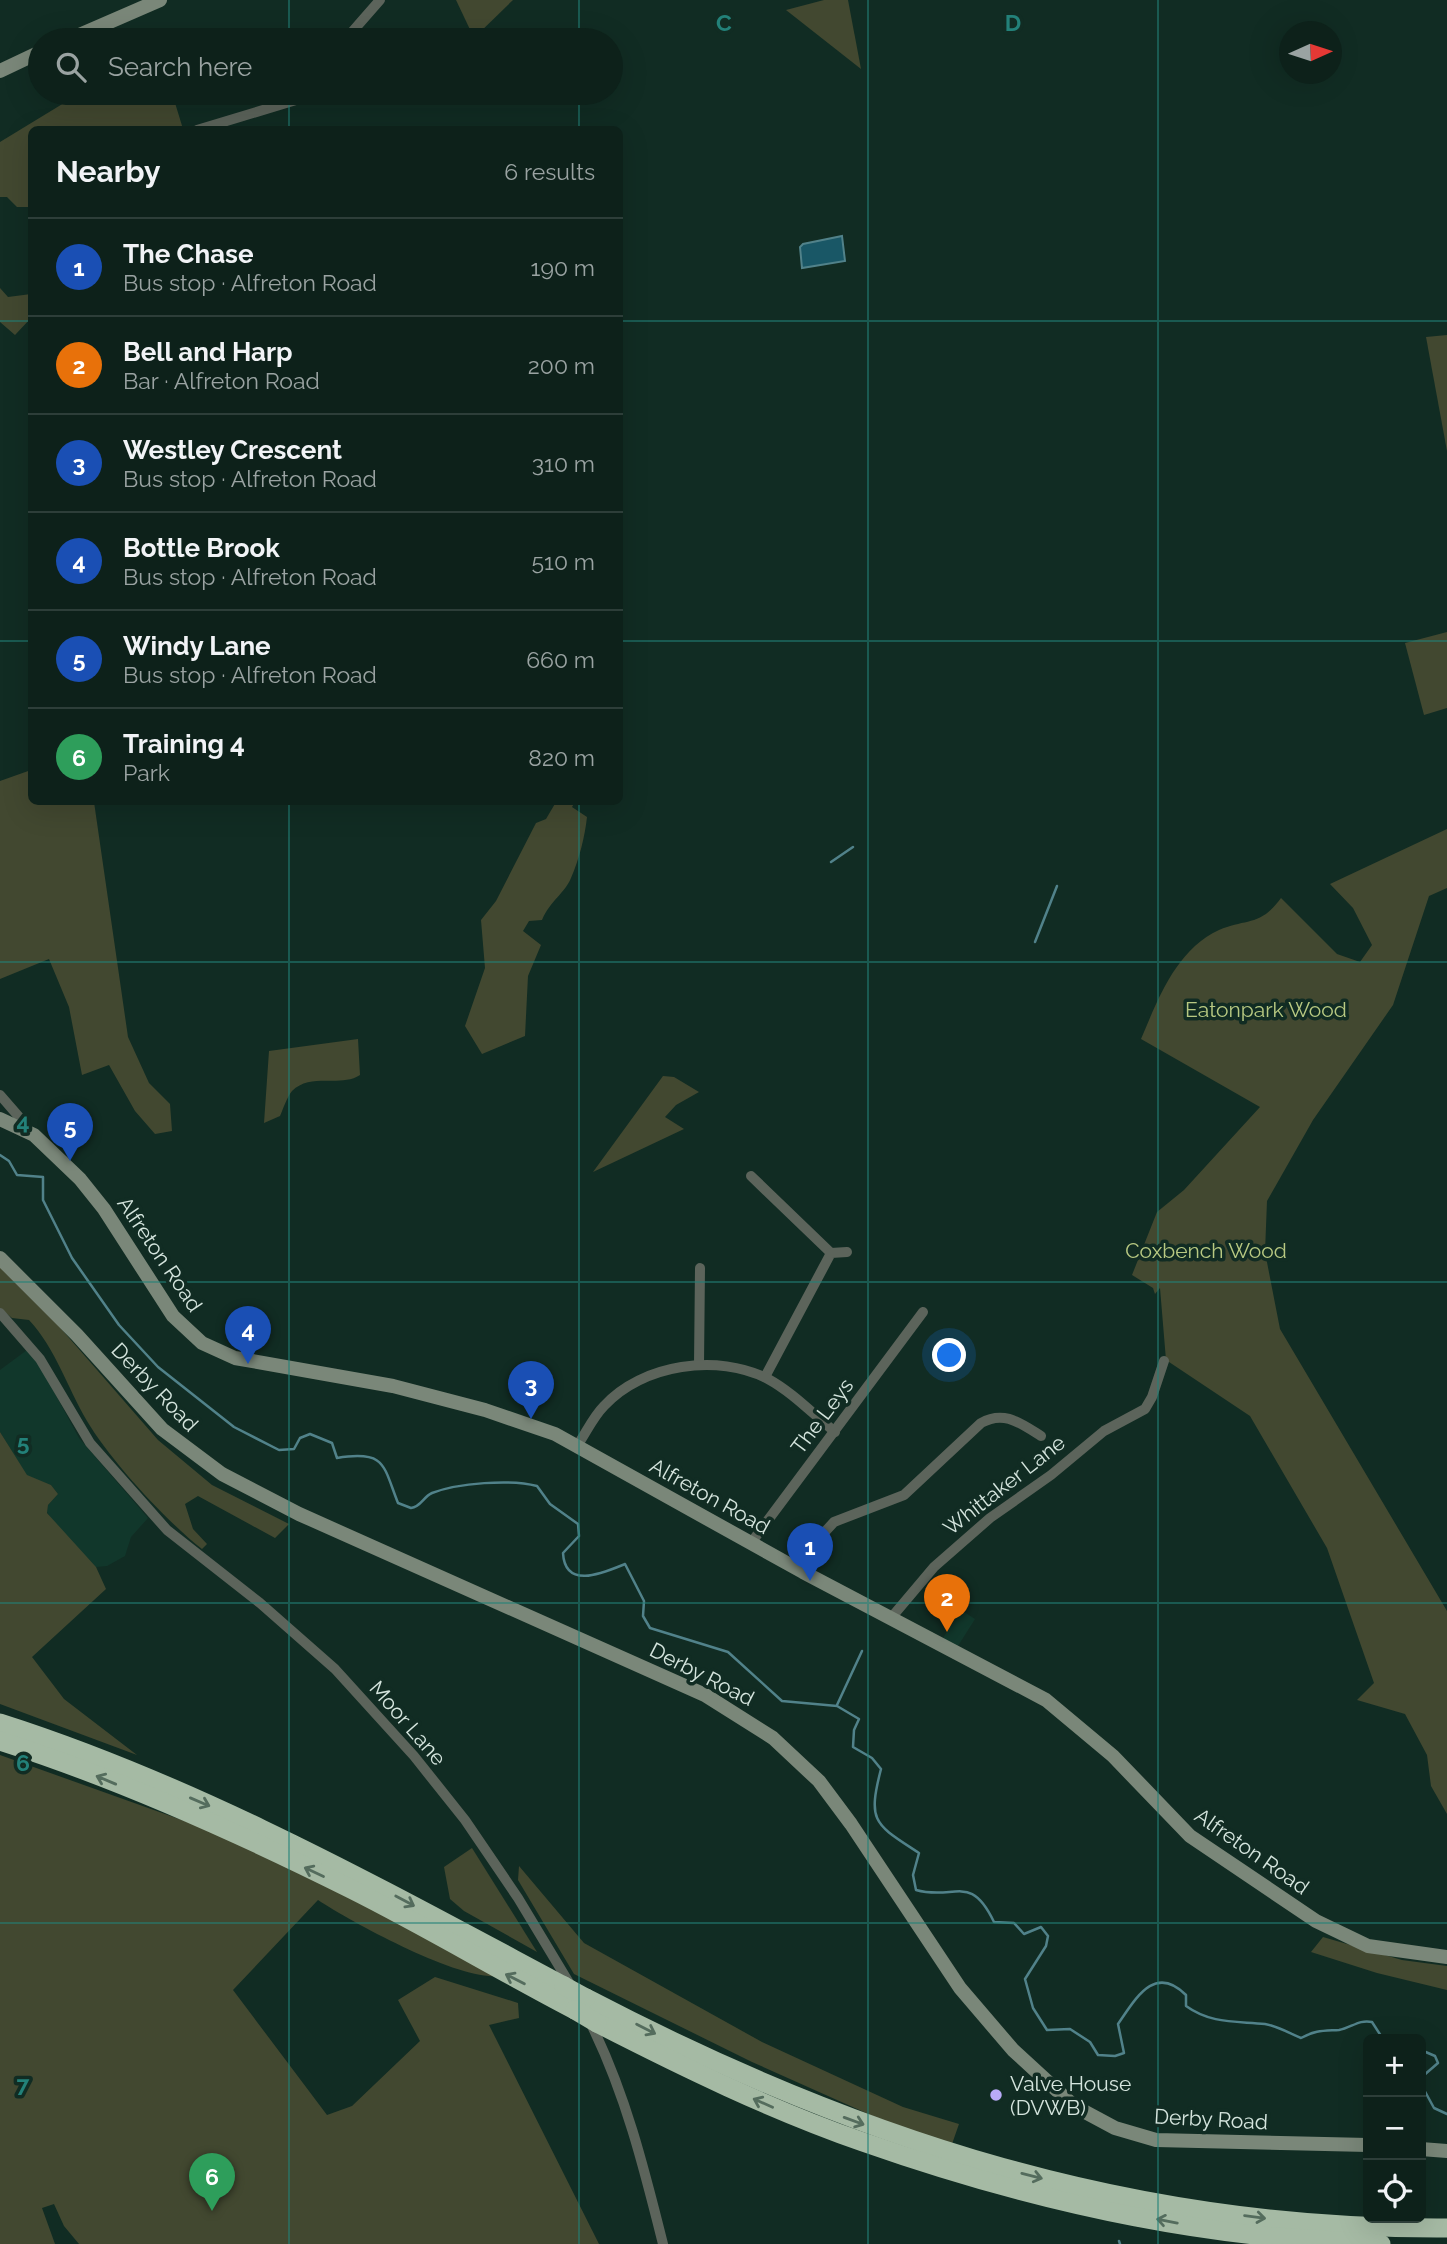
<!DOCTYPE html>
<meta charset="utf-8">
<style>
:root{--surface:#0d211a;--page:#1b2e27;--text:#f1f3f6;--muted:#9aa3a2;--line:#2d3e39;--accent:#0b8043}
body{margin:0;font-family:Raleway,sans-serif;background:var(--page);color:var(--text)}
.controls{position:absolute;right:21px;bottom:21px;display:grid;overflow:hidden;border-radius:10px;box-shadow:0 7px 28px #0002}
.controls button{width:63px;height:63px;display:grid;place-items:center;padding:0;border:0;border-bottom:2px solid var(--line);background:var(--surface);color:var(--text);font:35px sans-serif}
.compass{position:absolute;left:1279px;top:21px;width:63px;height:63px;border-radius:50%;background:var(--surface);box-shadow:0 7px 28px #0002;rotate:87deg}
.you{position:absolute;left:950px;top:1356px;width:24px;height:24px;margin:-18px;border:5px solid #fff;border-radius:50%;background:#1a73e8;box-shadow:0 0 0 10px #1a73e833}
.badge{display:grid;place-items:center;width:46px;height:46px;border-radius:50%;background:var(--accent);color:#fff;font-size:23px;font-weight:700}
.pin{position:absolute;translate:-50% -58px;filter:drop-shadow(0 2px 4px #0008)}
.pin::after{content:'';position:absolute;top:37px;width:24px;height:21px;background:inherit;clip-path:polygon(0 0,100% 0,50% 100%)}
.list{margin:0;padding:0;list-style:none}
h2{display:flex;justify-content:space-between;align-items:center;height:91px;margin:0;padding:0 28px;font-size:30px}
h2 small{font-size:23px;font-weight:400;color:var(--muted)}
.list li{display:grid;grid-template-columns:46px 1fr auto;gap:21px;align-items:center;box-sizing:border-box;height:98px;padding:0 28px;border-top:2px solid var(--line)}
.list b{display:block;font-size:26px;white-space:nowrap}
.list p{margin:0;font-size:23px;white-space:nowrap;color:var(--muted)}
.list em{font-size:23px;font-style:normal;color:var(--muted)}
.icon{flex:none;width:38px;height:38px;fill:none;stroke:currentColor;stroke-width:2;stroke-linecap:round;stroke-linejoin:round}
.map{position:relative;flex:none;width:1447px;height:2244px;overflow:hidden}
.search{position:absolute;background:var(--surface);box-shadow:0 7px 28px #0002;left:28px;top:28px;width:595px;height:77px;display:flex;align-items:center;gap:18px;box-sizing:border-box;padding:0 24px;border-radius:38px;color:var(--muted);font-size:26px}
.panel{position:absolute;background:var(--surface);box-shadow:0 7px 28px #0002;left:28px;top:126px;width:595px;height:679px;border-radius:10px}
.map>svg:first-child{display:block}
.built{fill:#11372b}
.green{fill:#424830}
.water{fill:#195766;stroke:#51828a;stroke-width:2}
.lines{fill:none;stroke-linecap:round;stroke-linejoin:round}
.stream{stroke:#51828a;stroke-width:2.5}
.street{stroke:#5c645b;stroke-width:10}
.secondary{stroke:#7a8779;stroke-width:14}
.highway{stroke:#a5baa4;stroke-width:19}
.highway-bridge{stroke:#a5baa4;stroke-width:19}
.oneway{stroke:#546c5d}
.grid{fill:none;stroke:#238179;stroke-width:2;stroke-opacity:0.55}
.poi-dot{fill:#b9abf7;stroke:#112c23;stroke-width:2.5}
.labels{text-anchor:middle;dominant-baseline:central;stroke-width:7;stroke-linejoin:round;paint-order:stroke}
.park-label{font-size:21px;fill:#b8c982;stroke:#112c23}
.street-label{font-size:21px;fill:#d5e5de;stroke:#112c23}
.poi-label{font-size:21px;fill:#d5e5de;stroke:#112c23;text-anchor:start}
.grid-label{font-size:23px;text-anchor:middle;font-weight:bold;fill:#238179;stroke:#112c23;stroke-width:7;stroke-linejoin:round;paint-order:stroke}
</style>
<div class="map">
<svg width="1447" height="2244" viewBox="0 0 1447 2244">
<rect width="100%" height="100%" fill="#112c23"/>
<g class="built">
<polygon points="27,1350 39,1364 79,1438 148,1518 131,1537 125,1556 107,1566 96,1567 57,1527 47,1512 48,1505 58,1494 51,1485 27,1476 0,1432 0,1370"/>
<polygon points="961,1610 975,1619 958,1646 943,1638"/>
</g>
<g class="green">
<polygon points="456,0 513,0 474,38"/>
<polygon points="824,0 848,0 861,69 786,10"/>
<polygon points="89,93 172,93 183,129 32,130 31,207 17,207 7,197 0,197 0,142 64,103"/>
<polygon points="0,288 8,297 31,294 31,318 15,335 0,322"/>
<polygon points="1447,335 1447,451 1426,337"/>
<polygon points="1447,632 1447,708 1424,715 1405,643"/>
<polygon points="31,770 32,802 94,802 128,1037 149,1083 170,1104 172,1131 155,1134 135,1111 109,1065 82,1075 69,1007 49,959 0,979 0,781"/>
<path d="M556,802H575L572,807L587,817C585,836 579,860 571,878C565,893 550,901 542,920L529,921L523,931L541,945L528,976L525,1036L482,1054L465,1026L485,968L481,920L496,901L536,823L546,819Z"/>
<path d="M1447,829V888L1429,896L1393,1005L1313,1120L1267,1201L1265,1252L1280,1329L1447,1611V1814L1431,1786L1427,1755L1405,1714L1357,1700L1374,1683L1327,1548L1250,1416L1166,1360L1160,1288L1155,1294L1153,1288L1132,1275L1157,1212L1184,1190L1260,1107L1141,1039C1158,999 1176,950 1219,930C1246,918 1260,927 1281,898L1337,954L1360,962L1372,945L1353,908L1330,884Z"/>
<path d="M358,1039L360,1075C340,1088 311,1072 292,1091C287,1097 283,1109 280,1116L264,1123L269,1051Z"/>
<polygon points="663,1076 674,1077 699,1092 676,1105 665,1117 684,1129 593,1172"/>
<path d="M0,1263L37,1301L158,1440L212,1485L289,1524L275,1538L198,1496L185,1504L193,1529L207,1544L202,1549C166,1521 110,1460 87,1421C67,1387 56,1349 29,1320L12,1318L0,1308Z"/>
<polygon points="0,1432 27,1475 51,1485 58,1494 48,1505 47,1513 96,1567 106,1589 32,1657 64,1699 137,1755 0,1704"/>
<path d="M0,1755L207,1829L331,1885L497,1976C458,1980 353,1923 318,1900L233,1990L327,2115L352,2106L420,2041L398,2000L435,1977L518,2003L519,2018L489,2025L599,2244H79L64,2226L54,2204L42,2208L55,2244H0Z"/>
<polygon points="472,1848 537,1952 464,1911 450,1899 444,1867"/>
<polygon points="519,1866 584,1943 762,2042 903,2107 959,2124 952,2144 884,2121 752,2062 574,1974 518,1880"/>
<polygon points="1323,1937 1402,1960 1447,1966 1447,1990 1377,1973 1311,1952"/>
</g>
<polygon class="water" points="842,236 845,261 802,268 800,247 803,244"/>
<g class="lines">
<g class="stream">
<polyline points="831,862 853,847"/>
<polyline points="1035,942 1057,886"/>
<path d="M0,1155L9,1161L17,1175L43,1177V1200L72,1258L119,1325L158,1367L234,1427L279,1450L294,1449L300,1438L310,1434L332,1443L337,1458C386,1450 383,1465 398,1503L411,1508C421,1507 423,1497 432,1493C458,1483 510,1479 537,1486L550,1504L578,1524L579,1536L563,1553C565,1590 603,1573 625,1564L644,1601L643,1616L650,1628L728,1652L782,1701L837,1706L859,1719L854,1730L853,1747L872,1758L881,1769C867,1823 875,1824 919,1853L913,1875L916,1890C955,1901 970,1872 994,1922L1014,1923L1024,1934L1041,1927L1048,1936L1046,1946L1025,1979L1033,2008L1047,2030L1070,2029L1090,2042L1098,2055L1115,2056L1124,2053L1118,2024C1135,2000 1154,1963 1186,1995V2006C1211,2024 1236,2021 1265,2024C1277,2026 1289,2033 1301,2038C1316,2030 1323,2031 1339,2030C1351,2028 1359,2019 1372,2022L1383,2039"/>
<polyline points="837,1705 862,1651"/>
<polyline points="1421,2050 1435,2056 1438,2063 1423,2076 1422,2086 1434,2108 1447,2114"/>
<polyline points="1119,2241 1120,2244"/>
</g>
<g class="street">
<polyline points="345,40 380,0"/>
<polyline points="197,130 319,93"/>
<polyline points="0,1095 20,1118 20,1126"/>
<polyline points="751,1176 831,1253"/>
<polyline points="0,1313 40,1359 90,1443 167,1530 260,1603 335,1669 414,1756 465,1820 518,1898 571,1986"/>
<polyline points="699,1365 700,1268"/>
<polyline points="765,1377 831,1253 847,1252"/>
<path d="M577,1446C586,1433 593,1417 604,1406C642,1364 718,1353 768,1379C792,1392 813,1414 835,1432"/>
<polyline points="751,1543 923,1312"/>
<path d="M803,1572L821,1536L834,1522L904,1495L981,1423C1004,1410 1020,1423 1041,1436"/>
<polyline points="891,1618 934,1567 990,1518 1051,1475 1104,1431 1145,1409 1152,1397 1164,1361"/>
<path d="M590,2022C625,2092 644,2168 663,2244"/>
</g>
<g class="secondary">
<polyline points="68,40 160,0"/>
<polyline points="0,71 40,52"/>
<polyline points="0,1119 34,1135 80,1179 104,1209 173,1316 202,1343 235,1358 393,1386 485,1410 555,1434 803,1572 1046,1700 1113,1756 1190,1836 1316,1921 1368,1946 1447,1957"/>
<polyline points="0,1258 77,1335 162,1429 222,1474 299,1514 705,1695 773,1738 819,1781 851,1824 960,1988 1013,2050 1074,2106 1115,2128 1156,2140 1368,2145"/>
<polyline points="1421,2149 1447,2151"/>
</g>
<g class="highway">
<path d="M0,1723C198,1786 382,1889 564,1986"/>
<path d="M0,1741C120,1779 239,1833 351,1889C427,1927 500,1971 575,2010"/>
<path d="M586,1998C860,2141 1135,2230 1447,2228"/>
<path d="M597,2023C683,2067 771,2110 863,2142C991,2187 1128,2222 1264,2236C1303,2239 1342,2241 1381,2244"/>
</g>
<g class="highway-bridge">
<polyline points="564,1986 586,1998"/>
<polyline points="575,2010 597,2023"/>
</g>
</g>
<defs><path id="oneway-shaft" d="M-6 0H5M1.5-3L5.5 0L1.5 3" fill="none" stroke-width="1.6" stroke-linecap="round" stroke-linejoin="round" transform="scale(1.75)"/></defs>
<g class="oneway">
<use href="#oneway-shaft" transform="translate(106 1780) rotate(-157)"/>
<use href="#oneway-shaft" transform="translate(200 1802) rotate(23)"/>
<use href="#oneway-shaft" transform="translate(314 1872) rotate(-155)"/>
<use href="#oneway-shaft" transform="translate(405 1901) rotate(28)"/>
<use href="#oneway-shaft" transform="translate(515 1979) rotate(-153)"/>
<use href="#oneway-shaft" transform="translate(646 2029) rotate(27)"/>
<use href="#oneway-shaft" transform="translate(763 2103) rotate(-156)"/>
<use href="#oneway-shaft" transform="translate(854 2121) rotate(20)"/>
<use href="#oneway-shaft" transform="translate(1032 2176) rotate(14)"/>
<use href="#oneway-shaft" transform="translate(1255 2217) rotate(7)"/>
<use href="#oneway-shaft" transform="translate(1167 2221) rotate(-169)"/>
</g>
<path class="grid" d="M289,0V40M579,0V40M868,0V2244M1158,0V2244M289,93V130M579,93V130M0,321H32M620,321H1447M0,641H32M620,641H1447M289,802V2244M579,802V2244M0,962H1447M0,1282H1447M0,1603H1447M0,1923H1447"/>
<circle class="poi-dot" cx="996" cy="2095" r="7"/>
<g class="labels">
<g class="park-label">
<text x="1266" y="1009">Eatonpark Wood</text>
<text x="1206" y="1250">Coxbench Wood</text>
</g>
<g class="street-label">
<text transform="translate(160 1254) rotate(56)">Alfreton Road</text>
<text transform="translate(155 1387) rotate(46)">Derby Road</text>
<text transform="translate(822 1416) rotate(-53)">The Leys</text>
<text transform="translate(1004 1485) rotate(-38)">Whittaker Lane</text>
<text transform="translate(710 1496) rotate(29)">Alfreton Road</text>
<text transform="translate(702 1674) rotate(27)">Derby Road</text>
<text transform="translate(408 1723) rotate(49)">Moor Lane</text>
<text transform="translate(1252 1851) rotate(35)">Alfreton Road</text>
<text transform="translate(1211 2119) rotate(3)">Derby Road</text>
</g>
<g class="poi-label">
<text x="1010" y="2083">Valve House<tspan x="1010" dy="24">(DVWB)</tspan></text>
</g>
</g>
<g class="grid-label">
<text x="724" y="31">C</text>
<text x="1013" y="31">D</text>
<text x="23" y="1130">4</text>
<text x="23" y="1451">5</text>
<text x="23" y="1771">6</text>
<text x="23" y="2092">7</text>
</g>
</svg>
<div class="controls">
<button>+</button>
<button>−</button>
<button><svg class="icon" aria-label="locate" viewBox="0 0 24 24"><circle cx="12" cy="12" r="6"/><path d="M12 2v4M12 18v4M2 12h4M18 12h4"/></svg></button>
</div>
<svg class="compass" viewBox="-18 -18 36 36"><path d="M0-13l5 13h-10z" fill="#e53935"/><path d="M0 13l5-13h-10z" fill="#9aa3a2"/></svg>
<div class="you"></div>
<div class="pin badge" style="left:810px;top:1581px;background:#1a4fb4">1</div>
<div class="pin badge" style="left:947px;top:1632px;background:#e8710a">2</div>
<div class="pin badge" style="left:531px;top:1419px;background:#1a4fb4">3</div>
<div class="pin badge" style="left:248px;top:1364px;background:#1a4fb4">4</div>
<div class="pin badge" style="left:70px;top:1161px;background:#1a4fb4">5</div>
<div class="pin badge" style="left:212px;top:2211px;background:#2e9e5b">6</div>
<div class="search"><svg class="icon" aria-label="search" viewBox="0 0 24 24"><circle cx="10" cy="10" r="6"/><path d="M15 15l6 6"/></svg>Search here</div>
<section class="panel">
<h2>Nearby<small>6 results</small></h2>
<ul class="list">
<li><span class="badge" style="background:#1a4fb4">1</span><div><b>The Chase</b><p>Bus stop · Alfreton Road</p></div><em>190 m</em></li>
<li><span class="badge" style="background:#e8710a">2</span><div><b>Bell and Harp</b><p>Bar · Alfreton Road</p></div><em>200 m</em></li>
<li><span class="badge" style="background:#1a4fb4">3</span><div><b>Westley Crescent</b><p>Bus stop · Alfreton Road</p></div><em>310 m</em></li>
<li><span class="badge" style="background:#1a4fb4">4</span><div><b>Bottle Brook</b><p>Bus stop · Alfreton Road</p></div><em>510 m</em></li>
<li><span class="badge" style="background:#1a4fb4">5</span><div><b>Windy Lane</b><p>Bus stop · Alfreton Road</p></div><em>660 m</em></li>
<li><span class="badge" style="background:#2e9e5b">6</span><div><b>Training 4</b><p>Park</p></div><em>820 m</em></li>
</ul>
</section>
</div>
